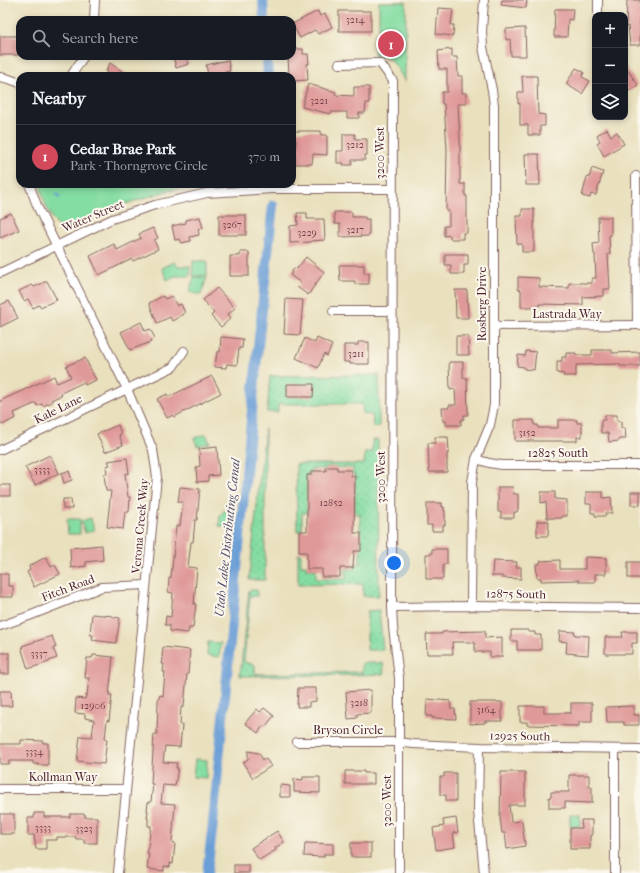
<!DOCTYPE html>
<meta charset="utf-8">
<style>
:root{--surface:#171b24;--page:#242831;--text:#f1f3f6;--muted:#9ea1a6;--line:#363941;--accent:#d1495b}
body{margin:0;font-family:"IM FELL French Canon",serif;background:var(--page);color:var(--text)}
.controls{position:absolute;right:12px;top:12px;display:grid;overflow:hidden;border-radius:8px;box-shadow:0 2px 6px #0003}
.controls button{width:36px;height:36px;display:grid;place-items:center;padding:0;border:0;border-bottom:1px solid var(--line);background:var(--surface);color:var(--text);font:20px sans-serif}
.you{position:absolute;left:394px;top:563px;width:14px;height:14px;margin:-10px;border:3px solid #fff;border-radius:50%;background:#1a73e8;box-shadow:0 0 0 6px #1a73e833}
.badge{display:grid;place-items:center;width:26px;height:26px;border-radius:50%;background:var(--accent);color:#fff;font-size:13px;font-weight:700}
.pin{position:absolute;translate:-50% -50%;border:2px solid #fff;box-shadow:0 1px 4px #0006}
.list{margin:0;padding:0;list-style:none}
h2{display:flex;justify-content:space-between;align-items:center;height:52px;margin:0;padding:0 16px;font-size:17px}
h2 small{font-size:13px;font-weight:400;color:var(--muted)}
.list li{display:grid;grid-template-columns:26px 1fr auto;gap:12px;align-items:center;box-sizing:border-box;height:64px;padding:0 16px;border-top:1px solid var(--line)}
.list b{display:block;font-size:15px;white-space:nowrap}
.list p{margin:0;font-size:13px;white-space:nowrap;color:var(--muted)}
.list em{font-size:13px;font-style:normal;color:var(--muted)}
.icon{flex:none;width:22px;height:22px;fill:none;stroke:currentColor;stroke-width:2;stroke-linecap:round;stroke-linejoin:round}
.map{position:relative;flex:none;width:640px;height:873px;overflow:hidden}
.search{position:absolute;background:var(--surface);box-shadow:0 2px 6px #0003;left:16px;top:16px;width:280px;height:44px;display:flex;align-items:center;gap:10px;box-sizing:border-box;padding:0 14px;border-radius:12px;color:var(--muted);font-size:15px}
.panel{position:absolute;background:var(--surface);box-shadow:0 2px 6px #0003;left:16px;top:72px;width:280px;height:116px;border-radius:12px}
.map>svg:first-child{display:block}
.grass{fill:url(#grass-dots);stroke:#677e66}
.park{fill:#84dda2;stroke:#677e66}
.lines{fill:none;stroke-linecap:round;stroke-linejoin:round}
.stream{stroke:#6a9ed6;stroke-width:3}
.canal{stroke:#6a9ed6;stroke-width:10}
.building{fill:#df9998}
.street-casing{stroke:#82635e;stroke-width:10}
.street{stroke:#fff;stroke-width:8}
.labels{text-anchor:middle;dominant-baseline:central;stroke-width:4;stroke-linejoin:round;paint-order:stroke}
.number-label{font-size:10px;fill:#6f3e46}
.street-label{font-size:12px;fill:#4a1f2b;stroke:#fbf7ec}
.water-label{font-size:13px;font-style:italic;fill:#57526f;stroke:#fbf7ec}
</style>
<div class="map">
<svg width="640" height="873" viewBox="0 0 640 873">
<defs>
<pattern id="grass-dots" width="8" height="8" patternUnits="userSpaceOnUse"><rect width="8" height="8" fill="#84dda2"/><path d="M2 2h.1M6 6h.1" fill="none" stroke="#74bd8c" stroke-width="1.8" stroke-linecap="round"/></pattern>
</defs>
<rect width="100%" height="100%" fill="#fbf7ec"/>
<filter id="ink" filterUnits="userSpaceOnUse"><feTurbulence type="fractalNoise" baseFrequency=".025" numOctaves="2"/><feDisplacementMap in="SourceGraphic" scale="8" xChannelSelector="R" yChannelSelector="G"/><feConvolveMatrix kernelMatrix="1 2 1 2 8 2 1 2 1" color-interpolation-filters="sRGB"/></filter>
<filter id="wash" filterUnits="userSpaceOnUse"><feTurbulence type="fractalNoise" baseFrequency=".012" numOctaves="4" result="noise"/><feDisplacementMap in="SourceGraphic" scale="16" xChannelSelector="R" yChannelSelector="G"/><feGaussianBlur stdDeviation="0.9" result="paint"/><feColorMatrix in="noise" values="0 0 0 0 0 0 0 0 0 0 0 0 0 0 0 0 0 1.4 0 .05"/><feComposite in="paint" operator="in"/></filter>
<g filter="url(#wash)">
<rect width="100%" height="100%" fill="#e9e0bd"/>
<g class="grass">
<polygon points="379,375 379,427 373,427 372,415 363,414 362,404 278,404 278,412 267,412 270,376"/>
<polygon points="265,428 265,580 249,580"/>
<polygon points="372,440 378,440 379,596 363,596 363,584 298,585 298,554 301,554 301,565 306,565 306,569 316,569 316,579 346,579 346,569 355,569 355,564 360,564 360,514 355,514 355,475 353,475 353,468 326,467 326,469 311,469 311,474 307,474 307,513 302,513 302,531 297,531 296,464 364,464 365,452 372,452"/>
<polygon points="249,590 257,590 257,596 250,596 244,662 255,665 255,674 361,672 361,675 240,676"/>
<polygon points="379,610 383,650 367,650 367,611"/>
<polygon points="362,663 383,663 384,674 362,675"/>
</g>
<g class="park">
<path d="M379,2H406L405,82C398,69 391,54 374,54L379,34Z"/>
<path d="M40,184H200V185L167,191L119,206L69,229H60C49,216 43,200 40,184Z"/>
<rect x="193" y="261" width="14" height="15"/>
<polygon points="175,262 177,266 190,266 190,276 175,276 167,280 162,268"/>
<polygon points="194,277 207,277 201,295 189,292"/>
<polygon points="206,434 210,443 197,446 194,438"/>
<polygon points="225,510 234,512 232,527 219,526 220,515"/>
<polygon points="91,518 94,530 85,533 81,521"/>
<polygon points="67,519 80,519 80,534 68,534"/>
<polygon points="208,642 221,643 219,657 207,655"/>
<polygon points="195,759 207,760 206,778 193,777"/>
<rect x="570" y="815" width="10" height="11"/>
</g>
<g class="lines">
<polyline class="stream" points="57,195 59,197"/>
<g class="canal">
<polyline points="263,0 264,20"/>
<polyline points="267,56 268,76"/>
<polyline points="207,873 213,823 258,347 273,205"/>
</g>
</g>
<g id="blocks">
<g class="building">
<polygon points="502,0 527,0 526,8 501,5"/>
<polygon points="627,0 640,0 640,45 630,45 628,26 626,27"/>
<polygon points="438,8 453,9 451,25 454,25 453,36 436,34"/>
<polygon points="555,9 573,9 572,20 568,19 567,37 554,37"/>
<polygon points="318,11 320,16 325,14 332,27 318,34 315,30 300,38 292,24"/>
<rect x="339" y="11" width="32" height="20"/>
<polygon points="525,28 526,56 511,56 510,39 506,40 506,29"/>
<rect x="0" y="36" width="18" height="19"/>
<polygon points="292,49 303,49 303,54 308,54 309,64 307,64 308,80 292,81 292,76 289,76 288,56 292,56"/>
<polygon points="452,49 452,57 457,57 458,76 462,76 462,93 466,93 466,104 458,104 460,140 460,184 465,184 465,196 467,196 467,233 463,233 463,239 450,239 450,235 444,236 444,226 449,226 449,211 446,211 447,149 444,104 442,104 442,92 447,92 447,69 439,69 438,51"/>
<polygon points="173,56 186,56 189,64 176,68"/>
<polygon points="228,60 230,71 208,75 206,65"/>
<polygon points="110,63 129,76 106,76 108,72 106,71"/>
<polygon points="625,66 638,85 629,91 625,86"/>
<polygon points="576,68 584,72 582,77 590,81 582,94 566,84"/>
<polygon points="522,76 537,76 538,114 545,115 545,126 540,126 540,135 528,135 528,125 520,125 520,103 518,104 518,92 523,92"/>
<polygon points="308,84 336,92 335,95 354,96 354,87 369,87 369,103 366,103 365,113 359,113 359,118 347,118 347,112 331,112 330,114 302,107"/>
<polygon points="607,129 611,136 617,132 624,144 604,156 597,143 600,141 597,135"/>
<polygon points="292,131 321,131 321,135 327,135 327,155 313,154 312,164 295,164 296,140 292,140"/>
<polygon points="343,134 355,134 355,139 367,139 367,155 365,155 365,160 352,160 352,165 343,165 344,163 337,163 337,151 343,151"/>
<polygon points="525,154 539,154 540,185 526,185"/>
<polygon points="592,168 603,172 596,195 591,194 590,198 582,196 587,177 589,178"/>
<polygon points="522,209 534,209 534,252 522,252 522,244 517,244 516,216 522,216"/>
<polygon points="334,212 352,212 352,217 365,217 365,219 369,219 369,236 340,237 340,224 335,224"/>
<polygon points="11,213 19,230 0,238 0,218"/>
<polygon points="297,213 307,213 307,219 324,219 325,240 311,241 311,242 290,243 290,226 298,225"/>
<rect x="219" y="215" width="27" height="20"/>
<polygon points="200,217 203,228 198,229 199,235 190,237 191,241 181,243 180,239 175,240 172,226 186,223 186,220"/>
<polygon points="598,217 611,217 611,235 609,236 610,254 608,254 610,289 604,289 604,296 583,297 583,305 539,304 539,307 521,307 521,290 518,289 518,277 539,278 539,287 569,288 569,283 592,283 592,278 596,278 595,254 594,254 593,244 599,243"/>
<polygon points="153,228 158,238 154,240 158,249 133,261 132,259 99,275 90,256 114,244 117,250 141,238 139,234"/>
<polygon points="240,252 249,252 249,276 230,276 230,256 240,256"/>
<polygon points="445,254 468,254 468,265 464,265 464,274 451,274 451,265 445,265"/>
<polygon points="306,257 324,272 308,295 297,287 301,283 290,275 295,267 297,269"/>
<polygon points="339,265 364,265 364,273 369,273 369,284 355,284 355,281 340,281"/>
<polygon points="47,281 57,300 40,307 39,305 33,308 28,299 24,301 19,291 32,285 34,287"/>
<polygon points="217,288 235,308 228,314 231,318 221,327 211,316 214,313 203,300"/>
<polygon points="455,290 467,290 468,318 456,318"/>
<polygon points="163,296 165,299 172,296 177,306 181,304 185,313 181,315 181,316 172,321 170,317 157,323 149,303"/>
<polygon points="286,299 303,300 300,335 284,334"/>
<polygon points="9,301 18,318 0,327 0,305"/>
<polygon points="141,322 145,331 150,329 155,338 150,341 151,342 130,350 121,332"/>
<polygon points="456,336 468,336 469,355 456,355"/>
<polygon points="221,337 243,339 242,348 239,348 237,365 227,364 226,368 215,367 217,352 220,352"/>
<polygon points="305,338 315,343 317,338 332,345 327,356 324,354 318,368 296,358"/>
<polygon points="358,342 369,342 369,364 350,364 350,362 344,362 344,345 358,345"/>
<polygon points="592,350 612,350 612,353 640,352 640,366 620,366 619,364 576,365 576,376 563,376 564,374 557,373 557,361 562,361 562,357 566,357 566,353 576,353 576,355 592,355"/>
<polygon points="526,351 536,352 534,370 524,369 524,367 517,366 518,355 525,356"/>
<polygon points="85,358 96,380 85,385 84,382 61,393 62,395 51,400 52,402 43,406 42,404 37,406 36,403 14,413 16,418 2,425 0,420 0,401 54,376 57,383 71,377 66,366"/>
<polygon points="449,362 463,362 463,378 467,378 468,415 464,415 464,419 461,420 461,425 446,425 446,421 443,421 442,408 449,408 449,405 456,405 455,389 450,390"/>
<polygon points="212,376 221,393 174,417 173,415 167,418 157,399 167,394 168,397"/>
<polygon points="287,384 314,384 313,397 287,397"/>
<polygon points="605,415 617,415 617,421 621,421 621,428 625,428 626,439 619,439 619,441 609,442 608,433 601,433 601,420 605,420"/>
<polygon points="515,420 534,420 534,425 538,425 538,428 558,428 558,420 577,420 577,423 582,423 582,437 577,437 577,441 515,441"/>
<polygon points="118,425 121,434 119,435 123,445 105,452 97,434"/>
<polygon points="435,437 448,437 449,453 447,453 447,472 429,472 428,443 435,443"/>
<polygon points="217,447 219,475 208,476 208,481 197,482 196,467 200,466 199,449"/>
<polygon points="50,455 59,473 35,485 25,467"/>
<polygon points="127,458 129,473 125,474 128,497 130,497 129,512 125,512 123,529 107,527 111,491 106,491 104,474 107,474 106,466 110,465 108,461"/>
<polygon points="326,467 337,467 337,470 351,470 351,476 355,476 354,533 361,533 361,551 354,551 353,568 340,568 340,577 322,577 322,569 307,569 307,552 299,552 299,531 307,531 307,475 311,475 311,471 326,471"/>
<polygon points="69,471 72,480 64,483 61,473"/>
<rect x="0" y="485" width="10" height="11"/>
<polygon points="180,487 200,489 197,520 195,520 193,542 191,542 188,567 197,568 194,604 196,604 193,628 189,628 188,633 170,631 170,625 165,625 166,616 171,617 173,593 168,592 169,578 171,578 176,526 180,526 183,502 178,502"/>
<polygon points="498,487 513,487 514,494 518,494 518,509 517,512 514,512 514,518 501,518 501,512 498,512"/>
<polygon points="541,492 555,492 555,499 567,500 567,516 562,516 562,518 547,518 546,502 541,503"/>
<polygon points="586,492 603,492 603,498 611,497 612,513 605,513 606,516 595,516 595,513 591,513 591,504 586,504"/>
<rect x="631" y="492" width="9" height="13"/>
<polygon points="63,499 71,499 72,509 63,509"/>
<polygon points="427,503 442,503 442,507 444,507 444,511 445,511 445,525 443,525 443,531 432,531 432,525 427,525"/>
<polygon points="537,521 549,521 548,536 537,536"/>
<polygon points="102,545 103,560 86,562 86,566 71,568 70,548"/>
<polygon points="432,549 447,549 447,564 443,564 443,579 426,579 426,554 432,554"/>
<polygon points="46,557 51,567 55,565 60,574 34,587 27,572 30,570 29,566"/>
<polygon points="585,557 606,558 606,574 595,574 595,582 579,582 579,580 541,581 541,578 537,578 536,564 540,564 540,561 560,560 560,569 585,569"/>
<polygon points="493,561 517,562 516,567 521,567 521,579 502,578 502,576 492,576"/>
<rect x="628" y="562" width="12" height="16"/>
<polygon points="0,574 8,574 8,586 13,586 13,597 0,597"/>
<polygon points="92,614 113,616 113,617 120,618 116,643 92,640 93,635 90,635"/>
<polygon points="511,630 528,630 528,632 535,632 535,635 541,635 541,650 517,650 517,641 511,641"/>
<polygon points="485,631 485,638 502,637 502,657 490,657 490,652 475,652 475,643 470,642 452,642 453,654 427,654 426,634 442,634 442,632"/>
<polygon points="560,631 575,632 575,635 589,636 588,655 566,653 567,642 559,641"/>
<polygon points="622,632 637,632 637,643 632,643 632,654 605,654 605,637 623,637"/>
<polygon points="52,636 56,647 53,648 57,658 49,661 49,662 28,669 22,650 23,649 22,646"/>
<polygon points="163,647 190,650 188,674 187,674 184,707 181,707 180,725 182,725 180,747 165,746 163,762 177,763 176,768 178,768 175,786 163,785 161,803 175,804 172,842 175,843 173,864 170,863 170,867 164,866 164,871 147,869 149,853 147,853 151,826 148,826 148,818 147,818 148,811 147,811 148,802 151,802 153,784 151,784 154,734 157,734 158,701 160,695 163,696 165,672 163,672 164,664 162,664 163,657 162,657"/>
<rect x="0" y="653" width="9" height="21"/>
<polygon points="93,655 113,657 109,695 112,695 109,721 107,720 105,739 107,739 104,764 77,761 80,736 92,737 94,720 85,718 85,714 75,713 76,698 85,699 86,695 87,695 89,678 85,678 87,658 92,658"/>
<polygon points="298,688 316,688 316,701 309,702 309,707 297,707"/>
<polygon points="371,690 371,713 357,714 357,718 348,719 346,692"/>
<polygon points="0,691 11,691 12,706 0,706"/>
<polygon points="427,699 450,701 451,709 455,709 456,719 432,718 432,716 426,716"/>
<polygon points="470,702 502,702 502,721 485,721 485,723 470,724"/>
<polygon points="571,703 592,703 592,722 579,722 579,726 527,725 527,722 520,722 520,706 544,706 544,713 571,713"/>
<polygon points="634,706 634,715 639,715 639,725 624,725 624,722 607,722 606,707"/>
<polygon points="264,708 274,716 265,727 263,726 258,733 245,723 257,709 260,712"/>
<polygon points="21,740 43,741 43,743 48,743 48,765 38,765 38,764 33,764 33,761 9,761 9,764 0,764 0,744 21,744"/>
<polygon points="248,751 259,753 263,760 266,759 271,766 253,778 243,763 248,759"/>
<polygon points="345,771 364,771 364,773 374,773 374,784 345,784"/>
<polygon points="501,772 525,772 525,805 509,805 511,822 522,821 525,846 507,849 505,833 502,833 500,818"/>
<polygon points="444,773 456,773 456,801 446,801 446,795 440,795 440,777 444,777"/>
<polygon points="569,775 589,775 589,787 592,787 592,803 565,802 565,808 549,808 549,797 551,797 551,792 569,792"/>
<polygon points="303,777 320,777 320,793 294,792 294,779 303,780"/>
<polygon points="280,785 290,786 290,797 280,797"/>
<polygon points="34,813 44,813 44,817 70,817 70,814 85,814 85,817 97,817 97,843 84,843 84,839 76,839 76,837 57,837 57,840 46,840 46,849 36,849 34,835 28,835 28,818 34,818"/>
<rect x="0" y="814" width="14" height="20"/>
<polygon points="456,818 458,832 453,833 455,847 436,850 433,828 444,826 443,820"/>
<polygon points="581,820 592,820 592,835 590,835 590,849 570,849 570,828 582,828"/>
<polygon points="277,831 284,842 275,848 276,850 259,860 251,848"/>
<polygon points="305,843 333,844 333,854 324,854 324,857 304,856"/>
<rect x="351" y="843" width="20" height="14"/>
<rect x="234" y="865" width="15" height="8"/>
</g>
</g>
</g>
<g filter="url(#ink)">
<use href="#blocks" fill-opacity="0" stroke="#82635e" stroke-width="1"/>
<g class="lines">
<defs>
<g id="street">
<polyline points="598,15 598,0"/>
<polyline points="94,20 95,0"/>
<polyline points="339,64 380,63 393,81 392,607 393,627 399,678 399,873"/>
<polyline points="71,76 84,56"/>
<polyline points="0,77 9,79 20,83"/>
<polyline points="636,176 637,325"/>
<polyline points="29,184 38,208 127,389 153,450 157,477 118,873"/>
<polyline points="0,273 112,219 155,205 207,193 272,189 392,189"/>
<polyline points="333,311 392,311"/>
<polyline points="495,326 640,325"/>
<polyline points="0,450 173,367 184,351"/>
<polyline points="476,459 489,463 502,465 640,465"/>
<polyline points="471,606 472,482 476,459 490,425 494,405 494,105 492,90 483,47 482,31 484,0"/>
<polyline points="392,607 471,606 640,608"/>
<polyline points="0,626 29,616 102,587 146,585"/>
<polyline points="297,742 399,742 413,744 479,747 640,749"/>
<polyline points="479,747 478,811 484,873"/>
<polyline points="0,789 125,789"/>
<polyline points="615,873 615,749"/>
</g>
</defs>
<use href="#street" class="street-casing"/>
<use href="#street" class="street"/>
</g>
</g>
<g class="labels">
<g class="number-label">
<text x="355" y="20">3214</text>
<text x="319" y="101">3221</text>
<text x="355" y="145">3212</text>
<text x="232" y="225">3267</text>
<text x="355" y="230">3217</text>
<text x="307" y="233">3229</text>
<text x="356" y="354">3211</text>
<text x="527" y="433">3152</text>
<text x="42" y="470">3333</text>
<text x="331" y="503">12852</text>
<text x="39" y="654">3337</text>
<text x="359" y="703">3218</text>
<text x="93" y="706">12906</text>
<text x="486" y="710">3164</text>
<text x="34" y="752">3334</text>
<text x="43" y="828">3333</text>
<text x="84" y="829">3323</text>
</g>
<g class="street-label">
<text transform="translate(380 153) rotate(-90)">3200 West</text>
<text transform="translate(93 216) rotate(-23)">Water Street</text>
<text transform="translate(482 304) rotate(-90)">Rosberg Drive</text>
<text x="567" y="314">Lastrada Way</text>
<text transform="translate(58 409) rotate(-26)">Kale Lane</text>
<text x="558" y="453">12825 South</text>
<text transform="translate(381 477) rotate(-90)">3200 West</text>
<text transform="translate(140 526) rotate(-85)">Verona Creek Way</text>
<text transform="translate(68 588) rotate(-21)">Fitch Road</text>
<text transform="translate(516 594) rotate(1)">12875 South</text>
<text x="348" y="730">Bryson Circle</text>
<text transform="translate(520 736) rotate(1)">12925 South</text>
<text x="63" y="777">Kollman Way</text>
<text transform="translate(387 801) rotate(-90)">3200 West</text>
</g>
<g class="water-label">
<text transform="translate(227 538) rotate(-84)">Utah Lake Distributing Canal</text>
</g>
</g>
</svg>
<div class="controls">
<button>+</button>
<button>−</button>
<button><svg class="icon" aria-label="layers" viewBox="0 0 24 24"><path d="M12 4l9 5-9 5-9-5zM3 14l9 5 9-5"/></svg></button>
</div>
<div class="you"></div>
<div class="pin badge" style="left:391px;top:44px">1</div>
<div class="search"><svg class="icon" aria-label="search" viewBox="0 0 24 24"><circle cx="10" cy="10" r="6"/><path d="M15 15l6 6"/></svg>Search here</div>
<section class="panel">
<h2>Nearby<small></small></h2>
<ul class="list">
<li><span class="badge">1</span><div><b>Cedar Brae Park</b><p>Park · Thorngrove Circle</p></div><em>370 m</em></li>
</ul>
</section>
</div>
